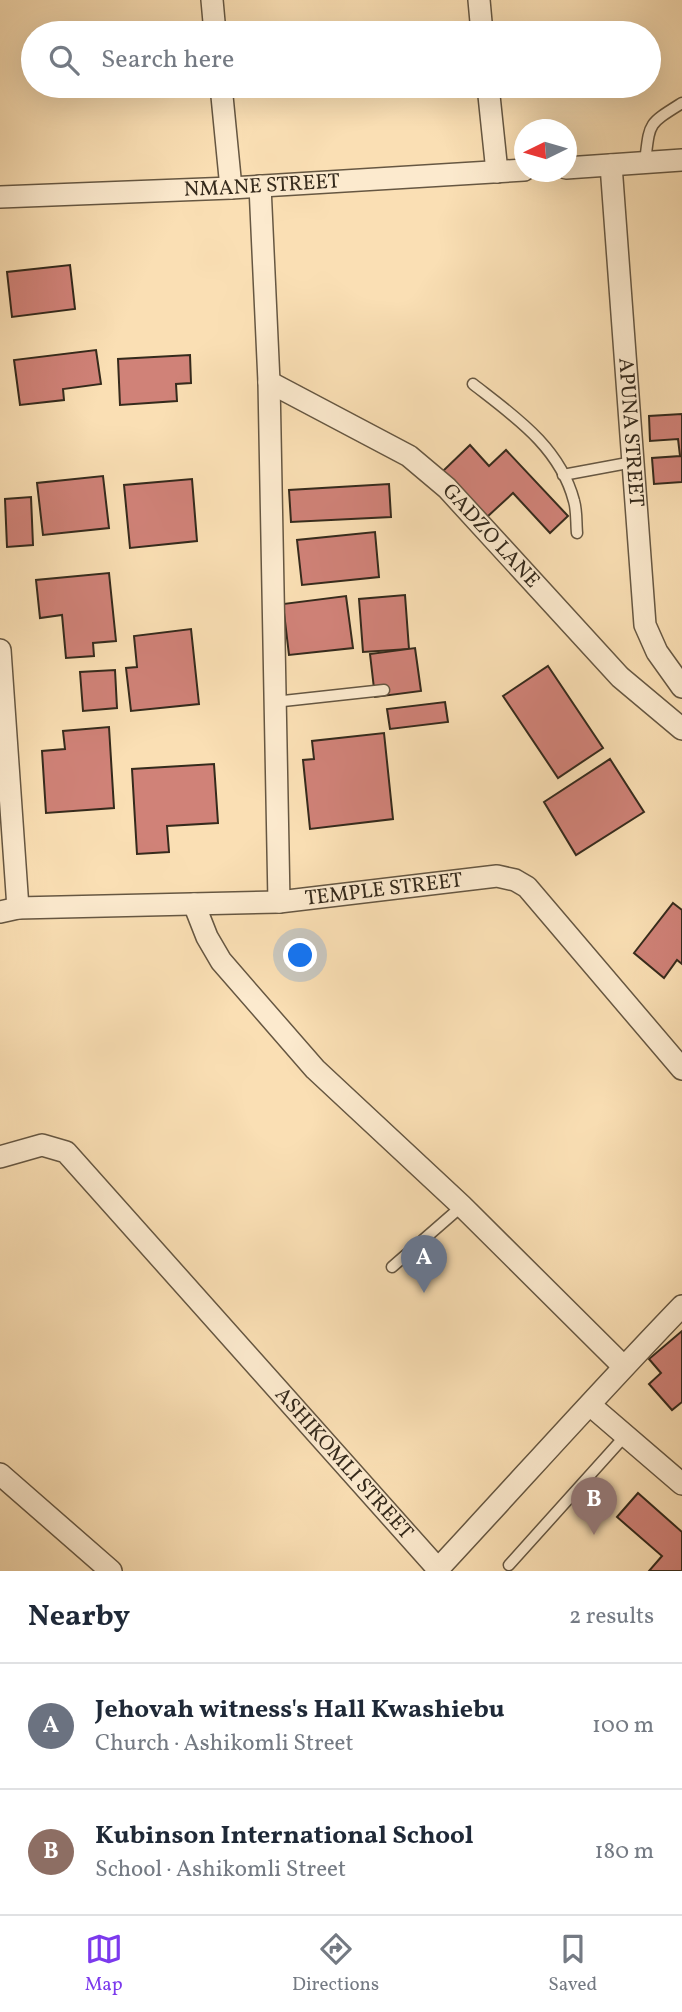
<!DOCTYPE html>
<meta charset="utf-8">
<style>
:root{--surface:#fff;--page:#f2f2f3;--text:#1f2937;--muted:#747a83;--line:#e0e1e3;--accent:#7c3aed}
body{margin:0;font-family:Vollkorn,serif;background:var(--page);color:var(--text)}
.compass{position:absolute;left:514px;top:119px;width:63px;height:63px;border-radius:50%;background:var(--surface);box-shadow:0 7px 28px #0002;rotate:265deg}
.you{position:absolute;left:301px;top:956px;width:24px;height:24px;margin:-18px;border:5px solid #fff;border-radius:50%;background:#1a73e8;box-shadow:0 0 0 10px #1a73e833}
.badge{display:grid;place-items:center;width:46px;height:46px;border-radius:50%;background:var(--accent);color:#fff;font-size:23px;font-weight:700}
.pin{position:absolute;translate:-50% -58px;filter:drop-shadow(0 2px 4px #0008)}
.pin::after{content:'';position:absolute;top:37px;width:24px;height:21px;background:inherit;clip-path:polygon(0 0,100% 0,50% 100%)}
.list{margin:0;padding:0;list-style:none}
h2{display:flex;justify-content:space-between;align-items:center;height:91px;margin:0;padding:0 28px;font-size:30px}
h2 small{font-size:23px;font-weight:400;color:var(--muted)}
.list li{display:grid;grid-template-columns:46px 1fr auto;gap:21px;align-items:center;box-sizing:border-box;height:126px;padding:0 28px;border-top:2px solid var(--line)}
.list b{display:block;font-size:26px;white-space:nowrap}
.list p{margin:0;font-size:23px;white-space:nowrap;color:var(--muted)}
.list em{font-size:23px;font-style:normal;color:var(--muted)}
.icon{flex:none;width:38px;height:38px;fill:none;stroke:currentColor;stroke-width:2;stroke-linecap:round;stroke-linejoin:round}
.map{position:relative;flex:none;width:682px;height:1571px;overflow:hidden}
.search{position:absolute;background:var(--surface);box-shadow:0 7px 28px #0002;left:21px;right:21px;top:21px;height:77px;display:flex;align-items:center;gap:18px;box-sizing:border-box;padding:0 24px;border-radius:38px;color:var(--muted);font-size:26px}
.sheet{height:343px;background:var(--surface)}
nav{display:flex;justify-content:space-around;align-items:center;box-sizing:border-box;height:98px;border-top:2px solid var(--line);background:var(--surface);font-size:19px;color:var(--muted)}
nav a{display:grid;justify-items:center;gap:4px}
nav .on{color:var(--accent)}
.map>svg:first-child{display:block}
.building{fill:#d08278;stroke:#352a1c;stroke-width:2}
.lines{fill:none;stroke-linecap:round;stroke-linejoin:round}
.service-casing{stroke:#665742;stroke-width:13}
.minor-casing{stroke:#665742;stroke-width:24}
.service{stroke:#fceace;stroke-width:10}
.minor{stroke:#fceace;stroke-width:21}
.labels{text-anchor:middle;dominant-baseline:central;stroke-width:5;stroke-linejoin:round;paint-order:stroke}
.street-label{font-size:21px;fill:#352a1c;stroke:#fceace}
</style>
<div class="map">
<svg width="682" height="1571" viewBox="0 0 682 1571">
<rect width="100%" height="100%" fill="#fadfb4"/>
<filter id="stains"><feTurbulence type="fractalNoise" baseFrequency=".00286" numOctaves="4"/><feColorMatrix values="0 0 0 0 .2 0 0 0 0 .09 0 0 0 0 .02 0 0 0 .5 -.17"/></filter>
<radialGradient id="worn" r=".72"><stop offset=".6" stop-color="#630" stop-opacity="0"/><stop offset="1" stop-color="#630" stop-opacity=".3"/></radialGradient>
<g class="building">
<polygon points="70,265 75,309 12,317 7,272"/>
<polygon points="96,350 101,384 63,389 64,400 20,405 14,360"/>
<polygon points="190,355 191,383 176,384 177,401 120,405 118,359"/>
<polygon points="682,414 682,482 654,484 652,458 680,456 678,439 650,441 649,416"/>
<polygon points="470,445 489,466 506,450 568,516 550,533 513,493 487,517 443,471"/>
<polygon points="103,476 109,528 43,535 37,483"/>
<polygon points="192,479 197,541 130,548 124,485"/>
<polygon points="389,484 391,517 291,522 289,490"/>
<polygon points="31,497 33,545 7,547 5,499"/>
<polygon points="375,532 379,577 302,585 297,540"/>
<polygon points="109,573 116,641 93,643 94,656 66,658 62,615 40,618 36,580"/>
<polygon points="405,595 409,649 363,652 359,599"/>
<polygon points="346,596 353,648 289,655 283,604"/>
<polygon points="191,629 199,704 131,711 126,668 137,667 134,636"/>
<polygon points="415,648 421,691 375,697 370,654"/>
<polygon points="548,666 603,748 558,778 503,696"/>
<polygon points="115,670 117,708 83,711 80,672"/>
<polygon points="445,702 448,722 390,729 387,709"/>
<polygon points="109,727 114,808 46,813 42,751 65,749 63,731"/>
<polygon points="384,733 393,819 310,829 303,760 314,759 312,741"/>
<polygon points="610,759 644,812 576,855 544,802"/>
<polygon points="214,764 218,823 167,826 169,852 137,854 132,769"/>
<polygon points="673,903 682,910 682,964 677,960 664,978 634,953"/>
<polygon points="682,1331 682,1402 672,1410 649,1384 661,1373 649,1359"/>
<polygon points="638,1493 682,1532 682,1571 649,1571 662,1556 617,1517"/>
</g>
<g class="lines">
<defs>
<g id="service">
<path d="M645,162C650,122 647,125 682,103"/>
<path d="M473,384C514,416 560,447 574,501C577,511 576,523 577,533"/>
<polyline points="563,475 633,462"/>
<polyline points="274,702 384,690"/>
<polyline points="392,1267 462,1206"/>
<polyline points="509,1565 625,1436"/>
</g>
<g id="minor">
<polyline points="212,0 215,33"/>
<polyline points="479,0 482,33"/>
<polyline points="221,86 231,188"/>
<polyline points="488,86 497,172"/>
<path id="s1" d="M611,165L645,625L657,652L682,687"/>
<polyline points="566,168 682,160"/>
<polyline points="260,186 269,382 279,902"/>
<path id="s2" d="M0,197L231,188L524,170"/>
<path id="s3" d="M269,382L409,456L447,488L620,677L682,729"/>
<polyline points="0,650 18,908"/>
<polyline points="194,904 207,937 221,961 315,1069 462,1206 623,1366"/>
<path id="s4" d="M0,912L18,908L279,902L497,876L515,880L527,887L682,1069"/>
<path id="s5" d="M0,1157L42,1145L66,1152L438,1569C519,1482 599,1392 682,1306"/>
<polyline points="590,1405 682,1484"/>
<polyline points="0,1474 111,1571"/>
</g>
</defs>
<use href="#service" class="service-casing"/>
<use href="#minor" class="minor-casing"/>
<use href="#service" class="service"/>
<use href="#minor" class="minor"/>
</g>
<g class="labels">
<g class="street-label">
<text stroke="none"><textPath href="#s2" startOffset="262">NMANE STREET</textPath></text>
<text stroke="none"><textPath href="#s1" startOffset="268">APUNA STREET</textPath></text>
<text stroke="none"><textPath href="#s3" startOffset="273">GADZO LANE</textPath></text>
<text stroke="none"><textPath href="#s4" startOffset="385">TEMPLE STREET</textPath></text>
<text stroke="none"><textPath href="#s5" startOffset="486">ASHIKOMLI STREET</textPath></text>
</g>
</g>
<rect width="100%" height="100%" filter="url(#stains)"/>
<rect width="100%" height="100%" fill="url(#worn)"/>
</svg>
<svg class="compass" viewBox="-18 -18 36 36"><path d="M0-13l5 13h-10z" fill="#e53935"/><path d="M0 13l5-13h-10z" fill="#747a83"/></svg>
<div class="you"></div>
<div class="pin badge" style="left:424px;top:1293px;background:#6b7280">A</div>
<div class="pin badge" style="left:594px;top:1535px;background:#8d6e63">B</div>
<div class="search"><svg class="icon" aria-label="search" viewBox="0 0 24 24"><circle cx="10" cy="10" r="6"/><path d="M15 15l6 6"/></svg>Search here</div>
</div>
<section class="sheet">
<h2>Nearby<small>2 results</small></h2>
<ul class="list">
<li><span class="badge" style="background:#6b7280">A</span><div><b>Jehovah witness's Hall Kwashiebu</b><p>Church · Ashikomli Street</p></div><em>100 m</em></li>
<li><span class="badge" style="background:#8d6e63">B</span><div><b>Kubinson International School</b><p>School · Ashikomli Street</p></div><em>180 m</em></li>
</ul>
</section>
<nav>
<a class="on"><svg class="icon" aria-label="map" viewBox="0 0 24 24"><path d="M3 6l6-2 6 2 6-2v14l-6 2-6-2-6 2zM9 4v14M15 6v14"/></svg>Map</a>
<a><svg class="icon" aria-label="directions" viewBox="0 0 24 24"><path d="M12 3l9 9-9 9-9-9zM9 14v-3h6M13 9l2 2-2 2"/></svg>Directions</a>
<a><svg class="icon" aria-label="saved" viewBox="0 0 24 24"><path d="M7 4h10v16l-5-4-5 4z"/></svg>Saved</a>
</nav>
